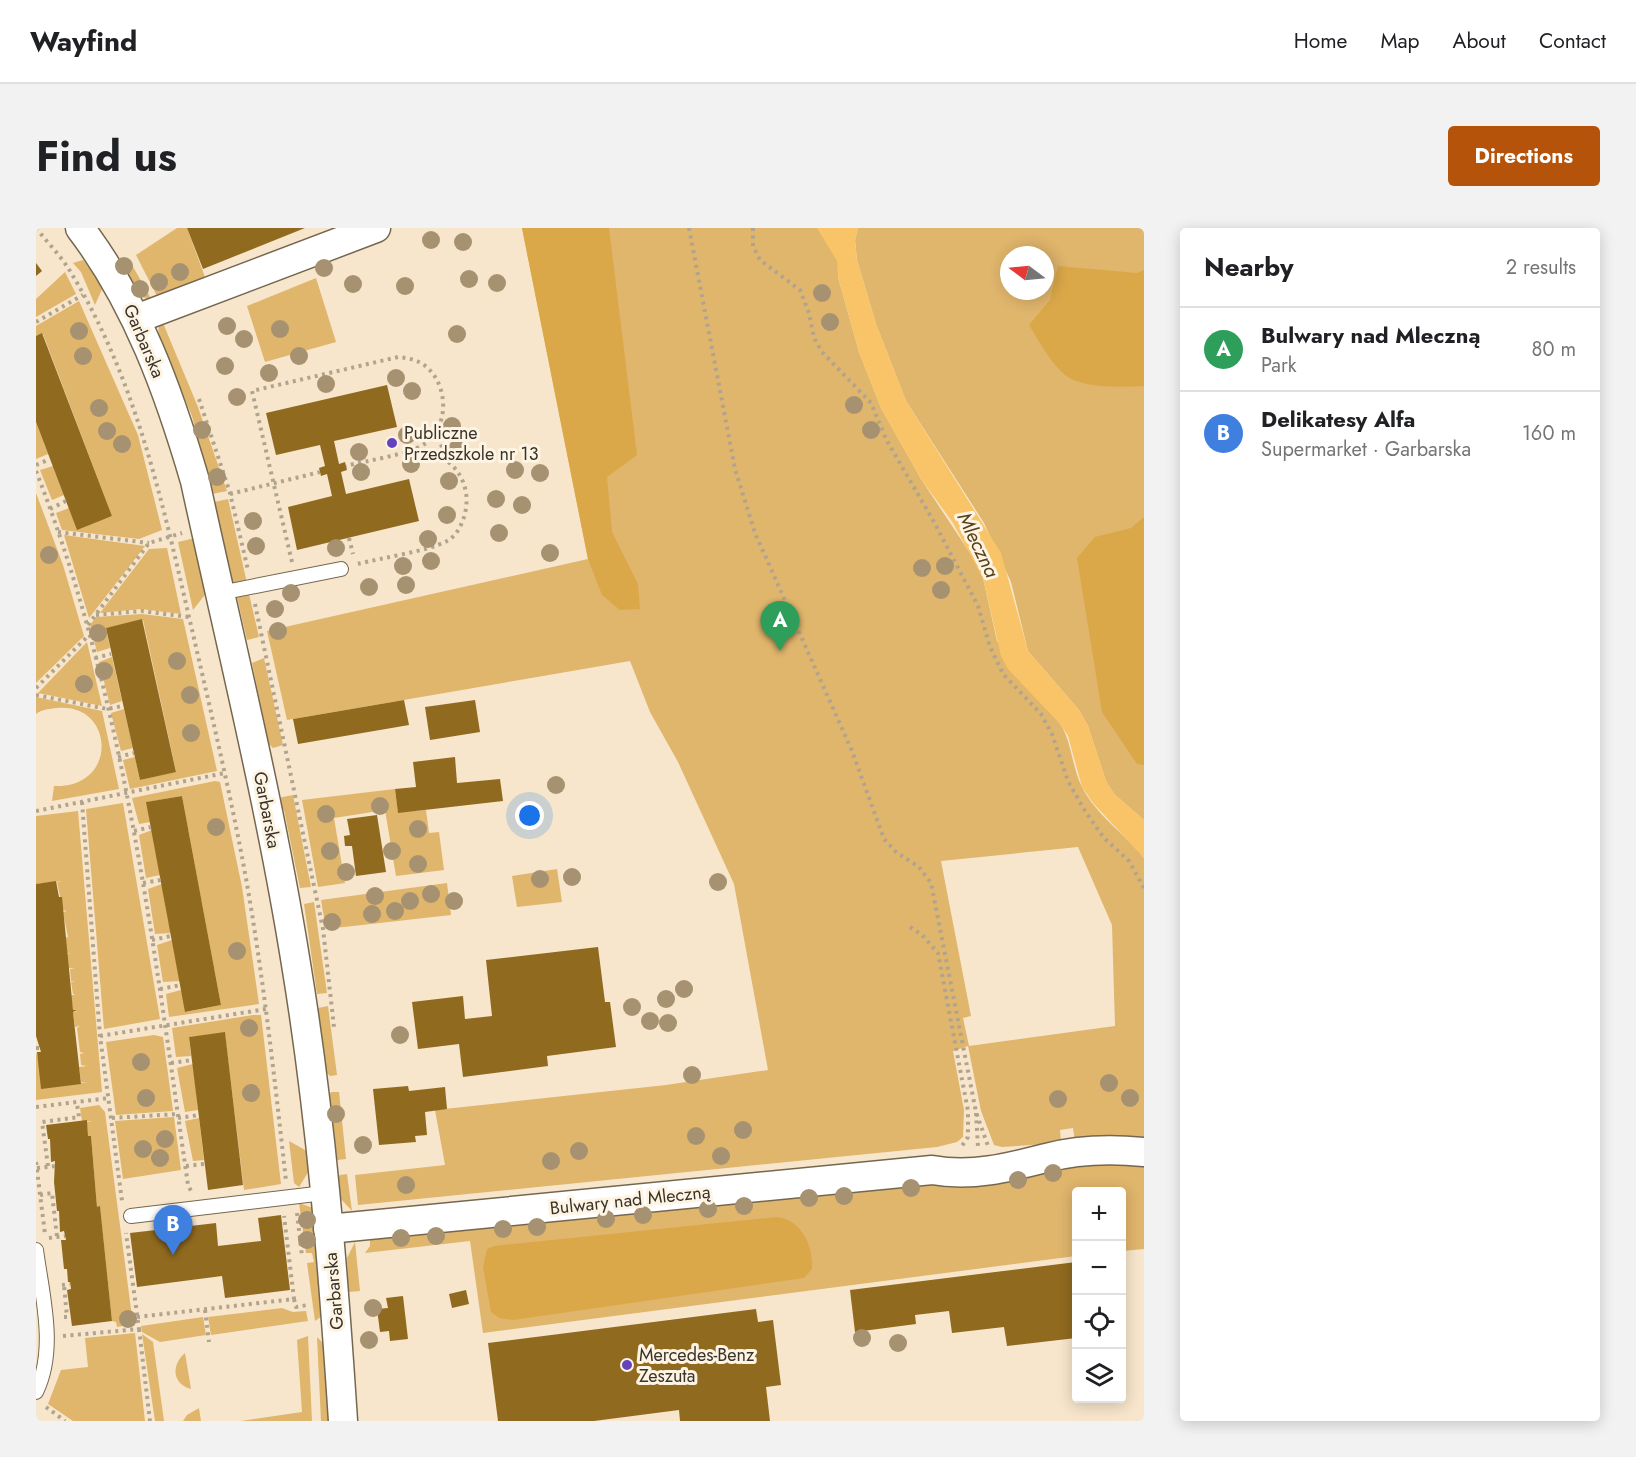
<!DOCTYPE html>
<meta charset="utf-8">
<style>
:root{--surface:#fff;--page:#f2f2f2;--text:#202124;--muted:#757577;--line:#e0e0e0;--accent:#b45309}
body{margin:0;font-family:Jost,sans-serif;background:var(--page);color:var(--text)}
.controls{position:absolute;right:18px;bottom:18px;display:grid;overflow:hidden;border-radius:6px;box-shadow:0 3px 15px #0003}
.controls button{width:54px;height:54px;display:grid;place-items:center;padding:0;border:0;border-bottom:2px solid var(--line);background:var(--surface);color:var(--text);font:30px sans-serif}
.compass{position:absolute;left:964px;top:18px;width:54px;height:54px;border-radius:50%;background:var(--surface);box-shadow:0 3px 15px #0003;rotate:286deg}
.you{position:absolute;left:494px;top:588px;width:21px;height:21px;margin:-15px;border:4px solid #fff;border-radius:50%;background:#1a73e8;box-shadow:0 0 0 9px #1a73e833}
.badge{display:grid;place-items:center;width:39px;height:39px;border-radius:50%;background:var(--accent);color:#fff;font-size:20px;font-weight:700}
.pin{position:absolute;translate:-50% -50px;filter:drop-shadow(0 2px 3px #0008)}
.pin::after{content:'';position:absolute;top:32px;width:21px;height:18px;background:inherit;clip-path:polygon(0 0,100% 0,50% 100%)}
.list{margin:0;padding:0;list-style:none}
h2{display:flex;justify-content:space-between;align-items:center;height:78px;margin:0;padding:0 24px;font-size:26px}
h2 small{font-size:20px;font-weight:400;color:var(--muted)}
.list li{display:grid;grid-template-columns:39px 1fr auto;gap:18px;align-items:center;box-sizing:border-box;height:84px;padding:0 24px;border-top:2px solid var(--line)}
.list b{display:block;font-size:22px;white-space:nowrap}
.list p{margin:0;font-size:20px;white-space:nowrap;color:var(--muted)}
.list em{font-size:20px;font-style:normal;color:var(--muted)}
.icon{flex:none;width:33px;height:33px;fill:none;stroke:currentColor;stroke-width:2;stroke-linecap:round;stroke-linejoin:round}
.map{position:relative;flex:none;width:1108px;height:1193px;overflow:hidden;border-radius:6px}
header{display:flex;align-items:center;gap:36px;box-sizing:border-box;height:84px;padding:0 30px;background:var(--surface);border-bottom:2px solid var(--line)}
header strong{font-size:28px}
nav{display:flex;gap:33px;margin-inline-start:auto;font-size:21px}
.intro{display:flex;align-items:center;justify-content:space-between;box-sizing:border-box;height:144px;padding:0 36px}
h1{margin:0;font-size:42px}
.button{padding:15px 27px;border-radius:6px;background:var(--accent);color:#fff;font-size:21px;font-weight:700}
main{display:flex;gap:36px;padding:0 36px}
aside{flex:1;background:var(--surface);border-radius:6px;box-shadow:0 3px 15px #0003}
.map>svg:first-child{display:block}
.green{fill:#e0b56c;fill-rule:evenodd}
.forest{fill:#dba849}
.water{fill:#f9c467}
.building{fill:#906a1f}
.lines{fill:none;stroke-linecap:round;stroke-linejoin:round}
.lane-casing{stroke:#75674f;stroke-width:16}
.street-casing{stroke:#75674f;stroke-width:31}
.path{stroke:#b1a48f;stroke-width:4;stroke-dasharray:3 4.5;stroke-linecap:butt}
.lane{stroke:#fff;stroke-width:14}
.street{stroke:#fff;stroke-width:28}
.tree{fill:#a69271}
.poi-dot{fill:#6444bd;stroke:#fef4e4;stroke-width:2}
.labels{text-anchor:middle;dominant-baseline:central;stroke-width:6;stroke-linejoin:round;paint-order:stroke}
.street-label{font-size:18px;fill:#3a3329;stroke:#fef4e4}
.poi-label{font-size:18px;fill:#3a3329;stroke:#fef4e4;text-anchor:start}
.water-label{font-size:20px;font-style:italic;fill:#57411a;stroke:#fef4e4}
</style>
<header>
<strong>Wayfind</strong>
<nav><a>Home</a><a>Map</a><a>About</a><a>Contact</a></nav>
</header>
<div class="intro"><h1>Find us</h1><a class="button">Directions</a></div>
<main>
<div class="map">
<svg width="1108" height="1193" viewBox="0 0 1108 1193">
<rect width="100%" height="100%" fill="#f7e6cb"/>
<g class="green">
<polygon points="141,0 151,0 170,52 122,70 100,27"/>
<path d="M486,0H803L802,49L823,124L845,180L885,251L936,328L947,350L961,413L1025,497C1036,516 1036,539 1046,559C1060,587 1089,606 1108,630V914L1039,913L1037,900L1024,902L1025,915L966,919L958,917L945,883L932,818L917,823L928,882L927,909L921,914L901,919L322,977L319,947L409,937L399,882L630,857L732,842L698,656L642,534L614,484L594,433L251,492L231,403L552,331ZM1042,619L1076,697L1079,798L933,818L927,790L935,788L905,633Z"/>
<path d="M822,0H1108V592L1078,566L1070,553L1052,498L1043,482L992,423L975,354L948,295L870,173L840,96L821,32L819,12ZM973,27H1009V63H973Z"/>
<polygon points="92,30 117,74 103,67 83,36"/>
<polygon points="47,32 67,59 59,77 45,44 37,35"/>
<polygon points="29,44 40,66 0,89 0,71"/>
<polygon points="280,50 300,114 229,134 211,78"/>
<polygon points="43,73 102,207 126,302 103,311 26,302 20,285 33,280 41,301 76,288 7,106 0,108 0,98"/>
<polygon points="127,95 162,179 191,263 176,266 156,188 122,107 123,96"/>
<polygon points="0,194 12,226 0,231"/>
<polygon points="17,238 28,267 16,272 4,242"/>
<polygon points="0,265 27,337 48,408 0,455"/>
<polygon points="192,271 211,355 197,357 178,274"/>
<polygon points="28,307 109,318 53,390"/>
<polygon points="159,310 171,364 157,382 142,314"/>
<polygon points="131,320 145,386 105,381 64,385 113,321"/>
<polygon points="213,366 223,409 211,412 201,369"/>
<polygon points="106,386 147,391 181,543 94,561 87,532 99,529 104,552 140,543 107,392 70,400 74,420 61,424 54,397 60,389"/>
<polygon points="51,414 66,478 2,465"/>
<polygon points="76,429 86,473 74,477 63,434"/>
<polygon points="228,430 247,517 237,520 233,516 216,435"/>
<path d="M0,469L66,483L83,561L16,573L18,558C83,561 79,474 21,480C13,481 7,481 0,486Z"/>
<polygon points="88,481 97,520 85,523 75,485"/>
<polygon points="179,553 184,554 206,659 223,776 133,789 130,766 145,762 150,784 185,777 146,568 111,574 114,594 103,596 96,570"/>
<polygon points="359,561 362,584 390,582 393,605 403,604 408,642 360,648 349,582 298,590 309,655 282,659 266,572"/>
<polygon points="257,567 275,659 264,660 248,582 245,582 242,570"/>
<polygon points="87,575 124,791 68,801 50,581"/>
<polygon points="42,583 66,864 0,872 0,824 4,837 5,860 51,854 45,854 43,839 51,838 45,837 44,826 48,825 44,824 41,800 44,798 39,799 37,784 42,783 37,782 35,767 40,767 37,766 35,754 39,753 35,753 34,741 39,740 31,740 30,726 35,725 30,725 28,710 32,709 27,684 31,683 27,682 21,654 26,653 0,656 0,588"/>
<polygon points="116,602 124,647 110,650 103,607"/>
<polygon points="521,641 526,674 481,679 476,648"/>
<polygon points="411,655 415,687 290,701 285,672"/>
<polygon points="126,656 135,705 119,706 112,661"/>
<polygon points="278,674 291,765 281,766 268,676"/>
<polygon points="136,712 144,753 127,754 121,717"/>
<polygon points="292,778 301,847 294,848 290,844 282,780"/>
<polygon points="217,787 225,787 245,956 208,962 189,805 153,809 155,828 140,829 136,800"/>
<polygon points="118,807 127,809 137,883 80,887 70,814"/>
<polygon points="157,836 162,882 149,884 141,840"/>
<polygon points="295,864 303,864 310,931 301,932 293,868"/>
<polygon points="63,877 69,884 97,1096 81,1099 80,1094 76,1093 64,979 61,979 55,908 52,908 51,894 56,893 46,893 44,880"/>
<polygon points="138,889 145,942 87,951 79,893"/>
<polygon points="163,890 168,932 157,933 149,893"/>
<polygon points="253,913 271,923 274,941 263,959 258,955"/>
<polygon points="1108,933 1108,1021 1086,1023 1086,964 1040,964 1040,1028 447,1105 434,1013 329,1025 334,1018 334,1008 1020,938"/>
<polygon points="311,946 316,983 304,970 300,950 304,947"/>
<polygon points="263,975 277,980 286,1088 279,1093 271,1035 278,1034 276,1025 270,1025"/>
<polygon points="319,1014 324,1063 312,1064 311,1030"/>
<polygon points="246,1080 257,1084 270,1083 272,1093 175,1107 172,1089"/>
<polygon points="167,1089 170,1107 124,1114 106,1104 105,1098"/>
<polygon points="99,1105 109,1193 37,1193 12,1176 25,1142 52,1139 49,1110"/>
<polygon points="106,1106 117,1114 128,1193 119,1193"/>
<polygon points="272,1108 276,1193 205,1193 266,1184 261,1112"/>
<polygon points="281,1109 288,1116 294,1193 285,1193"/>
<path d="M149,1125L155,1161C136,1156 135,1137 149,1125Z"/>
<polygon points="163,1180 165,1193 147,1193 151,1187"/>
</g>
<g class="forest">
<polygon points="486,0 573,0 601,227 571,249 576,304 602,356 604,381 584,382 566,367 552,331"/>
<path d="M1022,38L1101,45L1108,42V158C1086,159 1047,161 1029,147C1014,134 1003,113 993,97L1014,72Z"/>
<polygon points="1108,289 1108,537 1101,536 1066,484 1041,330 1059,309 1095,300"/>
<path d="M741,989C766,992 777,1018 776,1041L768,1050L477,1092L463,1090L455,1084L447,1039L451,1021L458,1018Z"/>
</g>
<polygon class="water" points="781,0 822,0 819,12 821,32 840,96 870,173 965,325 992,423 1043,482 1052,498 1070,553 1078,566 1108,592 1108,630 1057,575 1046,559 1032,508 1025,497 972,441 965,428 947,350 917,295 885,251 845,180 823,124 802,49 801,33"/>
<g class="building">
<polygon points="151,0 269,0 167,41"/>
<polygon points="0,35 6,43 0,48"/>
<polygon points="6,105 76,288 41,302 0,194 0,108"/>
<polygon points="351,157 361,199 298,213 303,236 309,234 311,242 305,244 310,266 373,251 383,293 261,322 252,279 296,268 291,246 285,248 283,240 289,238 284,217 240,227 230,185"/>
<polygon points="106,391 140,544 104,552 70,400"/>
<polygon points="368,472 373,497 262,516 257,491"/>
<polygon points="439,472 444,504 394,512 389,479"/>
<polygon points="419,529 421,555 464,551 467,573 362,585 359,561 380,559 377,534"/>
<polygon points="146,568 185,777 149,784 110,574"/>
<polygon points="341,587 350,644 320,648 316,618 309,618 308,608 314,607 311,591"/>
<polygon points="20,653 23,669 26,669 37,782 41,782 37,784 45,856 5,861 1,824 5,824 0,808 0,656"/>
<polygon points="562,719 569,774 574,774 580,819 511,828 512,838 427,849 423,816 382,821 376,774 427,768 429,791 456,788 450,732"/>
<polygon points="189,804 207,957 172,962 153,809"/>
<polygon points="372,858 373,863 409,859 411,881 389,884 391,907 379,908 380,914 343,917 337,861"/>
<polygon points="51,892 52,908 55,908 61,979 64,978 76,1093 36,1098 31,1062 35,1061 34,1054 32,1054 31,1041 28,1041 25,1012 30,1012 28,1003 24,1004 23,983 21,983 18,954 19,933 15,934 14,911 12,911 10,897"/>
<polygon points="245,987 254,1062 189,1070 186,1048 101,1059 94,1005 180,995 182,1018 225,1013 222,990"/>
<polygon points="1040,1034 1040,1110 971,1118 968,1099 916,1105 913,1083 879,1087 880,1096 819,1104 814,1062"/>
<polygon points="430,1062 433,1076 416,1080 413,1066"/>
<polygon points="367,1068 372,1111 354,1113 353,1103 344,1104 341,1081 352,1080 350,1070"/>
<polygon points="720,1081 722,1094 737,1092 745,1157 730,1159 734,1193 644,1193 643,1182 558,1193 462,1193 452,1115"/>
</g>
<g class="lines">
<defs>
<g id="lane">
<polyline points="184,365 305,341"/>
<polyline points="95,988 288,965"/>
<path d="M0,1022C6,1067 21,1121 0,1164"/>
</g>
<g id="street">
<path d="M44,0C101,75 133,164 159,253C194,414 234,574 260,736C285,887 297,1040 307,1193"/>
<polyline points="100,91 340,0"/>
<path d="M292,1001L896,942C936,949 971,940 1010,930C1040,922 1077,921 1108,924"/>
</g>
</defs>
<use href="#lane" class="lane-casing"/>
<use href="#street" class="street-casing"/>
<g class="path">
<path d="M0,0C11,14 25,28 34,43C102,154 128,282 157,406C176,489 196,572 211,656C228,754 239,854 250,953"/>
<polyline points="653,0 699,241 719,305 816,523 848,611 860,624 883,639 895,655 940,884 952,918"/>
<polyline points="717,0 717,18 724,32 764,62 773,85 778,110 786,124 835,175 850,211 898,294 942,378 954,419 967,446 1005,486 1016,506 1032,553 1049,583 1068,610 1093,633 1108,660"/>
<polyline points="0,94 47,67"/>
<polyline points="163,171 194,265 212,342"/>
<polyline points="401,202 409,230"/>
<polyline points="0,237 14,231"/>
<path d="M0,243C89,470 117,716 152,957L156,965"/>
<polyline points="194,266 284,244"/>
<polyline points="14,281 30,273"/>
<polyline points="22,304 113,315"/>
<polyline points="313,310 317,326"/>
<path d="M256,334L216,163L362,129C370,130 378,131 385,135C412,151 415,196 390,215C373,227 332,232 310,238"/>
<path d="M322,336C344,330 393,323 411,313C419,309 424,300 427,292C440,256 416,224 379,221"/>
<polyline points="219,376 287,701 298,799"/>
<polyline points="60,387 105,383 153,389"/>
<polyline points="52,397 113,315 146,305"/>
<polyline points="59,430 75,426"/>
<polyline points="0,460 53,407"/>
<polyline points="0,467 71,481 87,478"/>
<polyline points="82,529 98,525"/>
<polyline points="46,574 64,808 86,973"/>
<polyline points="0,583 189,545"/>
<polyline points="98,603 115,599"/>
<polyline points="107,655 125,652"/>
<polyline points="874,699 886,707 902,725 932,883 932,909 926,918"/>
<polyline points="116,712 135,708"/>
<polyline points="124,761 145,757"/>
<polyline points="64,808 230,781"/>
<polyline points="0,820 5,820"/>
<polyline points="135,835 156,832"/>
<polyline points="0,879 73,870"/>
<polyline points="940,885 942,919"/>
<polyline points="76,890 142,886"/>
<polyline points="142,890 163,887"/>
<polyline points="0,934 9,1006"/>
<polyline points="12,938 6,894 43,889 41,876"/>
<polyline points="150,938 168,936"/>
<polyline points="1,940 20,938"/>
<polyline points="4,967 16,965 21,1009"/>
<polyline points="261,985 266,1028"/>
<polyline points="13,1010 29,1008"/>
<polyline points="26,1057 34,1056"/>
<polyline points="258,1071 260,1079 272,1077"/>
<polyline points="169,1082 173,1114"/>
<polyline points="28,1089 31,1089 28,1057"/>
<polyline points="101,1089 258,1071 248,988"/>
<polyline points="103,1101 114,1193"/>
<polyline points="27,1108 103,1101 90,1005"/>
<polyline points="10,1179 29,1193"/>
</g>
<use href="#lane" class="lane"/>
<use href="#street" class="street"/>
</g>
<g class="tree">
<circle cx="395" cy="12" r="9"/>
<circle cx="427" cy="14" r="9"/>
<circle cx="88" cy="38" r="9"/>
<circle cx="288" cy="40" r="9"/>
<circle cx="144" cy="44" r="9"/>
<circle cx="433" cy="51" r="9"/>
<circle cx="123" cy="54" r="9"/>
<circle cx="461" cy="55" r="9"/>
<circle cx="317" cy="56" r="9"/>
<circle cx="369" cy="58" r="9"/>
<circle cx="104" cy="61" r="9"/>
<circle cx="786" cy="65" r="9"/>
<circle cx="794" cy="94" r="9"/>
<circle cx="191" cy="98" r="9"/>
<circle cx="244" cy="101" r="9"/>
<circle cx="43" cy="103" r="9"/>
<circle cx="421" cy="106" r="9"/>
<circle cx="208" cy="111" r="9"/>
<circle cx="47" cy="128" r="9"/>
<circle cx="263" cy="128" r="9"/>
<circle cx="189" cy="138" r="9"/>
<circle cx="233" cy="145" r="9"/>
<circle cx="360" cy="150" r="9"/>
<circle cx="290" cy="156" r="9"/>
<circle cx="376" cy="163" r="9"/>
<circle cx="201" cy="169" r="9"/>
<circle cx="818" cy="177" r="9"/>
<circle cx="63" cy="180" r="9"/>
<circle cx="416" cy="198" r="9"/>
<circle cx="166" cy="202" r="9"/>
<circle cx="835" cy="202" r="9"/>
<circle cx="71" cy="203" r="9"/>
<circle cx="371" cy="207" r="9"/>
<circle cx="86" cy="216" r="9"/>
<circle cx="421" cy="221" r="9"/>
<circle cx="323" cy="224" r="9"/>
<circle cx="375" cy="236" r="9"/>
<circle cx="479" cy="242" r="9"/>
<circle cx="325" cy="244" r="9"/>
<circle cx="504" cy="245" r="9"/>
<circle cx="181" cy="249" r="9"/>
<circle cx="413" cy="253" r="9"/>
<circle cx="460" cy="271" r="9"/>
<circle cx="486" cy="277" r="9"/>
<circle cx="411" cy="287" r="9"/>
<circle cx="217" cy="293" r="9"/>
<circle cx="463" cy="305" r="9"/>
<circle cx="392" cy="311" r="9"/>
<circle cx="220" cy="318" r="9"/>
<circle cx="300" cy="320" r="9"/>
<circle cx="514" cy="325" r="9"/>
<circle cx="13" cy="327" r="9"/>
<circle cx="395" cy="333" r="9"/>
<circle cx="367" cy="338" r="9"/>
<circle cx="909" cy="338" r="9"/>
<circle cx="886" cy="340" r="9"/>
<circle cx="370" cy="357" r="9"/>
<circle cx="333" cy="359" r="9"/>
<circle cx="905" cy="362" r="9"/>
<circle cx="255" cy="365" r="9"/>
<circle cx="239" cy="381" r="9"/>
<circle cx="242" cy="403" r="9"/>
<circle cx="62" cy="405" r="9"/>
<circle cx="141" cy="433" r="9"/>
<circle cx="68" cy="443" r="9"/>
<circle cx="48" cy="456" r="9"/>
<circle cx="154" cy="467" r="9"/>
<circle cx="155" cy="505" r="9"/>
<circle cx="520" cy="557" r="9"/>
<circle cx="344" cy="578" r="9"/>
<circle cx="290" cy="586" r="9"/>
<circle cx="180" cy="599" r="9"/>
<circle cx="382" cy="601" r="9"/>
<circle cx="294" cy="623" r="9"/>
<circle cx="356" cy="623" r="9"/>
<circle cx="382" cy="636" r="9"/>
<circle cx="310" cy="644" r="9"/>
<circle cx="536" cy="649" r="9"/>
<circle cx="504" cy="651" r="9"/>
<circle cx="682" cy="654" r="9"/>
<circle cx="395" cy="666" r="9"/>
<circle cx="339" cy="668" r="9"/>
<circle cx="374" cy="673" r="9"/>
<circle cx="418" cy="673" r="9"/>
<circle cx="359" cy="683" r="9"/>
<circle cx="336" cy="686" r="9"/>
<circle cx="296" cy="694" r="9"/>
<circle cx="201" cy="723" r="9"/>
<circle cx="648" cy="761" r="9"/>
<circle cx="630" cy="771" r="9"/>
<circle cx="596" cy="779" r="9"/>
<circle cx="614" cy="793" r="9"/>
<circle cx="632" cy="795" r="9"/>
<circle cx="213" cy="800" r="9"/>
<circle cx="364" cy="807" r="9"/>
<circle cx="105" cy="834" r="9"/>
<circle cx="656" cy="847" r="9"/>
<circle cx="1073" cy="855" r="9"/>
<circle cx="215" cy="865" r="9"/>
<circle cx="110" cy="870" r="9"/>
<circle cx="1094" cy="870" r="9"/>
<circle cx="1022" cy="871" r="9"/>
<circle cx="300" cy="886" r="9"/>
<circle cx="707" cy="902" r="9"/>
<circle cx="660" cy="908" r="9"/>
<circle cx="129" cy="911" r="9"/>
<circle cx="327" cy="917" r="9"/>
<circle cx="107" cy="921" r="9"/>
<circle cx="543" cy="923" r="9"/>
<circle cx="685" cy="928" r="9"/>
<circle cx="124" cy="930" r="9"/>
<circle cx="515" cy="933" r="9"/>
<circle cx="1017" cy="945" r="9"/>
<circle cx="982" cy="952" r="9"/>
<circle cx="370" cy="957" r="9"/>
<circle cx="875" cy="960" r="9"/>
<circle cx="808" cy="968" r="9"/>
<circle cx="773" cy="970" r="9"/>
<circle cx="708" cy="978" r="9"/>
<circle cx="672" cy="981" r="9"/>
<circle cx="607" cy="987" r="9"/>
<circle cx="570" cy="991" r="9"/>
<circle cx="271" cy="992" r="9"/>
<circle cx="501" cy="999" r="9"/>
<circle cx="467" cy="1001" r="9"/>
<circle cx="400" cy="1008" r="9"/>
<circle cx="365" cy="1010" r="9"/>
<circle cx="271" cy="1012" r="9"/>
<circle cx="337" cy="1080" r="9"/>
<circle cx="92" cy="1091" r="9"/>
<circle cx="826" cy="1110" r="9"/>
<circle cx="333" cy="1112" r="9"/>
<circle cx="862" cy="1115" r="9"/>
</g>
<g class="poi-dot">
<circle cx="356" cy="215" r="6"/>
<circle cx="591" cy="1137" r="6"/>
</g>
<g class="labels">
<g class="street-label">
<text transform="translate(108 113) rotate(67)">Garbarska</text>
<text transform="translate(231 582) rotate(79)">Garbarska</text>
<text transform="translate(594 972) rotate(-6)">Bulwary nad Mleczną</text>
<text transform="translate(298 1063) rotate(-95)">Garbarska</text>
</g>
<g class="poi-label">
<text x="368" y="205">Publiczne<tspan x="368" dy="21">Przedszkole nr 13</tspan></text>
<text x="603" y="1127">Mercedes-Benz<tspan x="603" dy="21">Zeszuta</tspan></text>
</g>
<g class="water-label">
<text transform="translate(942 317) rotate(64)">Mleczna</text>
</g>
</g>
</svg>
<div class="controls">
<button>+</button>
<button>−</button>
<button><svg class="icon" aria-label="locate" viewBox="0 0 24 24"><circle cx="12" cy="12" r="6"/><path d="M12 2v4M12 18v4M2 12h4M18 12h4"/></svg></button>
<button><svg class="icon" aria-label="layers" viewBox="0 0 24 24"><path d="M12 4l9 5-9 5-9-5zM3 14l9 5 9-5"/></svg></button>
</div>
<svg class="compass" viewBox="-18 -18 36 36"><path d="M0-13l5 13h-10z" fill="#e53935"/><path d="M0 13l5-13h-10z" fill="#757577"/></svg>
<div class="you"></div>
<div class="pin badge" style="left:744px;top:423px;background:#2e9e5b">A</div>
<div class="pin badge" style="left:137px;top:1027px;background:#3f7fe0">B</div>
</div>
<aside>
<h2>Nearby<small>2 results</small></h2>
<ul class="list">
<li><span class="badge" style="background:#2e9e5b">A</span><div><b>Bulwary nad Mleczną</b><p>Park</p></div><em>80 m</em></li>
<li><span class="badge" style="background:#3f7fe0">B</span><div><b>Delikatesy Alfa</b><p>Supermarket · Garbarska</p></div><em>160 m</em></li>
</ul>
</aside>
</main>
